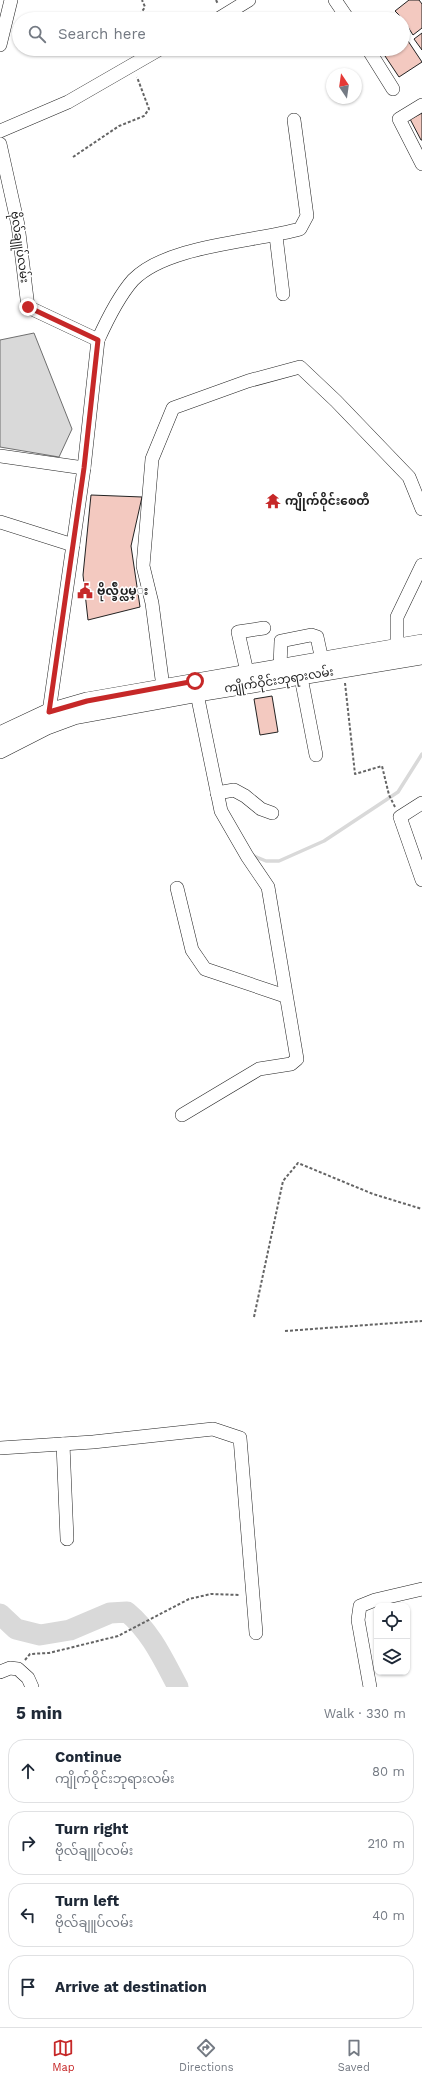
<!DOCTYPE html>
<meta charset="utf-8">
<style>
:root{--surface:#fff;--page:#f6f6f7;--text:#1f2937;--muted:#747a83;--line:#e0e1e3;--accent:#c62828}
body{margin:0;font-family:"Work Sans","Noto Sans Myanmar",sans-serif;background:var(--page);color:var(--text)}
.controls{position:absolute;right:12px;bottom:12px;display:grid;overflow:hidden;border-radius:8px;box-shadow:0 1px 3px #0004}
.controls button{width:36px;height:36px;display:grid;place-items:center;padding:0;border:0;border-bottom:1px solid var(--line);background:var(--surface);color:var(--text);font:20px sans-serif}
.compass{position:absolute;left:326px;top:68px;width:36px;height:36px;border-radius:50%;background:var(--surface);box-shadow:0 1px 3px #0004;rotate:347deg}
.stop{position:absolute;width:12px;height:12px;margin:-9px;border:3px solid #c62828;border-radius:50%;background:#fff}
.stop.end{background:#c62828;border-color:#fff;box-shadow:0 1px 4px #0008}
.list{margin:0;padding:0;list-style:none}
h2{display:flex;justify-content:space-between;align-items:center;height:52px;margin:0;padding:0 16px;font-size:17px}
h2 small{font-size:13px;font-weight:400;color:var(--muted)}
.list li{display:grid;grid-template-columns:26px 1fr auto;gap:12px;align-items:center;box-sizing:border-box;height:64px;margin:0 8px 8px;padding:0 8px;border:1px solid var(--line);border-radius:16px}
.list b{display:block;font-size:15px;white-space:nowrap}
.list p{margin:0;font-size:13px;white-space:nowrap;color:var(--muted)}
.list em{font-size:13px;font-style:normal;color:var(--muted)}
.icon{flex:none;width:22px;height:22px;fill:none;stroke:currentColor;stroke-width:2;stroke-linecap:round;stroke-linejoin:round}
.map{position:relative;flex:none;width:422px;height:1687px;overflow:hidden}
.search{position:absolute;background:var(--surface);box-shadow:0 1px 3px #0004;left:12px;right:12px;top:12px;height:44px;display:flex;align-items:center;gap:10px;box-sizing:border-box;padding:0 14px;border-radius:22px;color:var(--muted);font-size:15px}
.sheet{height:340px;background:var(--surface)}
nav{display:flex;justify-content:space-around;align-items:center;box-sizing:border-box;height:56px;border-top:1px solid var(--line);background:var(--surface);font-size:11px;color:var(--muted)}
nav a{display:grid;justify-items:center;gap:2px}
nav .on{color:var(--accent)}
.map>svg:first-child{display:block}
.water{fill:#d9d9d9;stroke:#6f6f6f}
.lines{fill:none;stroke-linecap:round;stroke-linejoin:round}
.stream{stroke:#d9d9d9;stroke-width:3.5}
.river{stroke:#d9d9d9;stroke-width:21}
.building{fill:#f3c9c0;stroke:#222}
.minor-casing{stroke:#222;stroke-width:14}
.major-casing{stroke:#222;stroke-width:18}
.path{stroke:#646464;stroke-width:2;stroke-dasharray:3 2;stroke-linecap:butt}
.minor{stroke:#fff;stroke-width:13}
.major{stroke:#fff;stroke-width:17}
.route{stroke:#c62828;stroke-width:5}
.labels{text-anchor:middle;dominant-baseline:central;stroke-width:3;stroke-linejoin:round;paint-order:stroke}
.street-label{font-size:12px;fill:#222;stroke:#fff}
.poi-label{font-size:12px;font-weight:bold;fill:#222;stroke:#fff;text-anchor:start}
</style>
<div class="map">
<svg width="422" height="1687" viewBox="0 0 422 1687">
<rect width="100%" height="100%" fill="#fff"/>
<polygon class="water" points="34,333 72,429 59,457 0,447 0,340"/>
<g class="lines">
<polyline class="stream" points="254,856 266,861 279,861 324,841 398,792 422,754"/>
<path class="river" d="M0,1614L16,1629L40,1635L70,1630L110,1613L127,1612C151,1632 163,1659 178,1687"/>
</g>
<g class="building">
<polygon points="409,0 419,0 422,4 422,28 413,35 403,19 395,11"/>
<polygon points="422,33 422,50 414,39"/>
<polygon points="408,41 422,62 399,77 385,56 396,49 403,49 403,44"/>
<polygon points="422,113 422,140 421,140 410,119"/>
<polygon points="91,495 142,497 131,546 140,607 88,620 83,575"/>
<polygon points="272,696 278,732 260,735 254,699"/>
</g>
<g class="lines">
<defs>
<g id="minor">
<polyline points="335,0 348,19"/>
<polyline points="218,19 249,0"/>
<polyline points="0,45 11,0"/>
<polyline points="368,49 393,89"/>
<polyline points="422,105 399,119 422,164"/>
<polyline points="0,131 68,102 160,49"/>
<polyline points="0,144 18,225 28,307 98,340 84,468 49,712"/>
<polyline points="276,236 283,294"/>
<path d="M98,340C107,320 118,297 133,280C167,245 253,242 300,229L307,216L294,120"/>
<polyline points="0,456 84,468"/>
<polyline points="0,522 73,545"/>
<polyline points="397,647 397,617 422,565"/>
<polyline points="280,667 281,641 311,635 317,637 322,660"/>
<polyline points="299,667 316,755"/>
<polyline points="247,672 238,632 264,628"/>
<polyline points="163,687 152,603 143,566 152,459 173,408 248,381 300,367 336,401 409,477 422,509"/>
<polyline points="217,793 234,790 245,796 261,809 272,813"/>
<polyline points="422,803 400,817 422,880"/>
<polyline points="177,888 192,950 205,969 285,996"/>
<polyline points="182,1115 259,1069 291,1064 297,1059 268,887 247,856 221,811 197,694"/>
<polyline points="63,1444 67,1539"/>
<polyline points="0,1448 93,1442 213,1429 240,1438 256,1633"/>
<polyline points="0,1672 10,1668 18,1669 28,1678 32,1687"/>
<polyline points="370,1687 358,1620 360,1606 375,1600 422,1589"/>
</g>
<g id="major">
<polyline points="0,735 49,712 87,701 422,643"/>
<polyline points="0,750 47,726 74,716 205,692 422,656"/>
</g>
</defs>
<use href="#minor" class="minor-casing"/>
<use href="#major" class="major-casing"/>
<g class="path">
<polyline points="216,0 218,4"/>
<polyline points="137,19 145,7 142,0"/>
<polyline points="73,157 119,126 144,116 149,109 137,77"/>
<polyline points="345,683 355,774 382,766 389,795 395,807"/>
<polyline points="254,1317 283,1181 298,1163 373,1194 422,1209"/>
<polyline points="285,1331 422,1321"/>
<polyline points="25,1660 30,1654 49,1653 118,1636 189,1599 211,1594 240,1595"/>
</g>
<use href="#minor" class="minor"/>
<use href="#major" class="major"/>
</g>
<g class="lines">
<polyline class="route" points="28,307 98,340 84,468 49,712 87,701 195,681"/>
</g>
<defs>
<symbol id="temple-bare" viewBox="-9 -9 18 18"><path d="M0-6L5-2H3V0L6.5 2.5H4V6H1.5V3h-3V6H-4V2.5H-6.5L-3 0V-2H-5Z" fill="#c62828" stroke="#fff" stroke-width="2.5" paint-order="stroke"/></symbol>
<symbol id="civic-bare" viewBox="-9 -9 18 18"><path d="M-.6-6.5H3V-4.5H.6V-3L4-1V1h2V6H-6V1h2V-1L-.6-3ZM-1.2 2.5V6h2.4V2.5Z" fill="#c62828" stroke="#fff" stroke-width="2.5" paint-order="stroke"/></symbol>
</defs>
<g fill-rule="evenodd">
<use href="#temple-bare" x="262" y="490" width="22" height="22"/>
<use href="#civic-bare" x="74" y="580" width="22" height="22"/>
</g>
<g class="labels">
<g class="street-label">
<text transform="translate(20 247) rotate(82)">ဗိုလ်ချူပ်လမ်း</text>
<text transform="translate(279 680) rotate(-9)">ကျိုက်ဝိုင်းဘုရားလမ်း</text>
</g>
<g class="poi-label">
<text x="285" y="501">ကျိုက်ဝိုင်းစေတီ</text>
<text x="97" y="591">ဗိုလ္ခ်ဳပ္လမ္း</text>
</g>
</g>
</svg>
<div class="controls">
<button><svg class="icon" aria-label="locate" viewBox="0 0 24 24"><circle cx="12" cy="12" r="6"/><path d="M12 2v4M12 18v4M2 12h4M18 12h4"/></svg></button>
<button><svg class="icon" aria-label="layers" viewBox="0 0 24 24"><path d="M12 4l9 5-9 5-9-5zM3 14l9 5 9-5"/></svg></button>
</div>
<svg class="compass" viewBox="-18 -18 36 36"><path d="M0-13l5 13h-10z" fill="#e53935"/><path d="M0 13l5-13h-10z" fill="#747a83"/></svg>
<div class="stop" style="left:195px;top:681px"></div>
<div class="stop end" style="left:28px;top:307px"></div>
<div class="search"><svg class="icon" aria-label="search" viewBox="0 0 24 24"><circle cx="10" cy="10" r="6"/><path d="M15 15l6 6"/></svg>Search here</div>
</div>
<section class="sheet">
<h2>5 min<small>Walk · 330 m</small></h2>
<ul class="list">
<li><svg class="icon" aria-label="ahead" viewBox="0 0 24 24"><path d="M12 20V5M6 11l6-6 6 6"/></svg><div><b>Continue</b><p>ကျိုက်ဝိုင်းဘုရားလမ်း</p></div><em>80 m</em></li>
<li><svg class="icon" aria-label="right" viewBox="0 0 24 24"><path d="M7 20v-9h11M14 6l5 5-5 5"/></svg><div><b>Turn right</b><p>ဗိုလ်ချူပ်လမ်း</p></div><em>210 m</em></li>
<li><svg class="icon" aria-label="left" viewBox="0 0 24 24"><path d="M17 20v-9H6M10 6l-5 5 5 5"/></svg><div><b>Turn left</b><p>ဗိုလ်ချူပ်လမ်း</p></div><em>40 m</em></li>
<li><svg class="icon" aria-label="arrive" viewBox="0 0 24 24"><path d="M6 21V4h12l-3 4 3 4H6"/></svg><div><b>Arrive at destination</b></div></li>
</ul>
</section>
<nav>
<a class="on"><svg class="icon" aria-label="map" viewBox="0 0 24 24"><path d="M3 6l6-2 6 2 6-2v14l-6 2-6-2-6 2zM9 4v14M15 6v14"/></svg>Map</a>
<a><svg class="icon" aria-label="directions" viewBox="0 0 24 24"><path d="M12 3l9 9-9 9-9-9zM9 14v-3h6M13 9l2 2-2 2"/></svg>Directions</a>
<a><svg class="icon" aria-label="saved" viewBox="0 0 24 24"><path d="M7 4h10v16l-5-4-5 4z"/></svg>Saved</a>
</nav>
